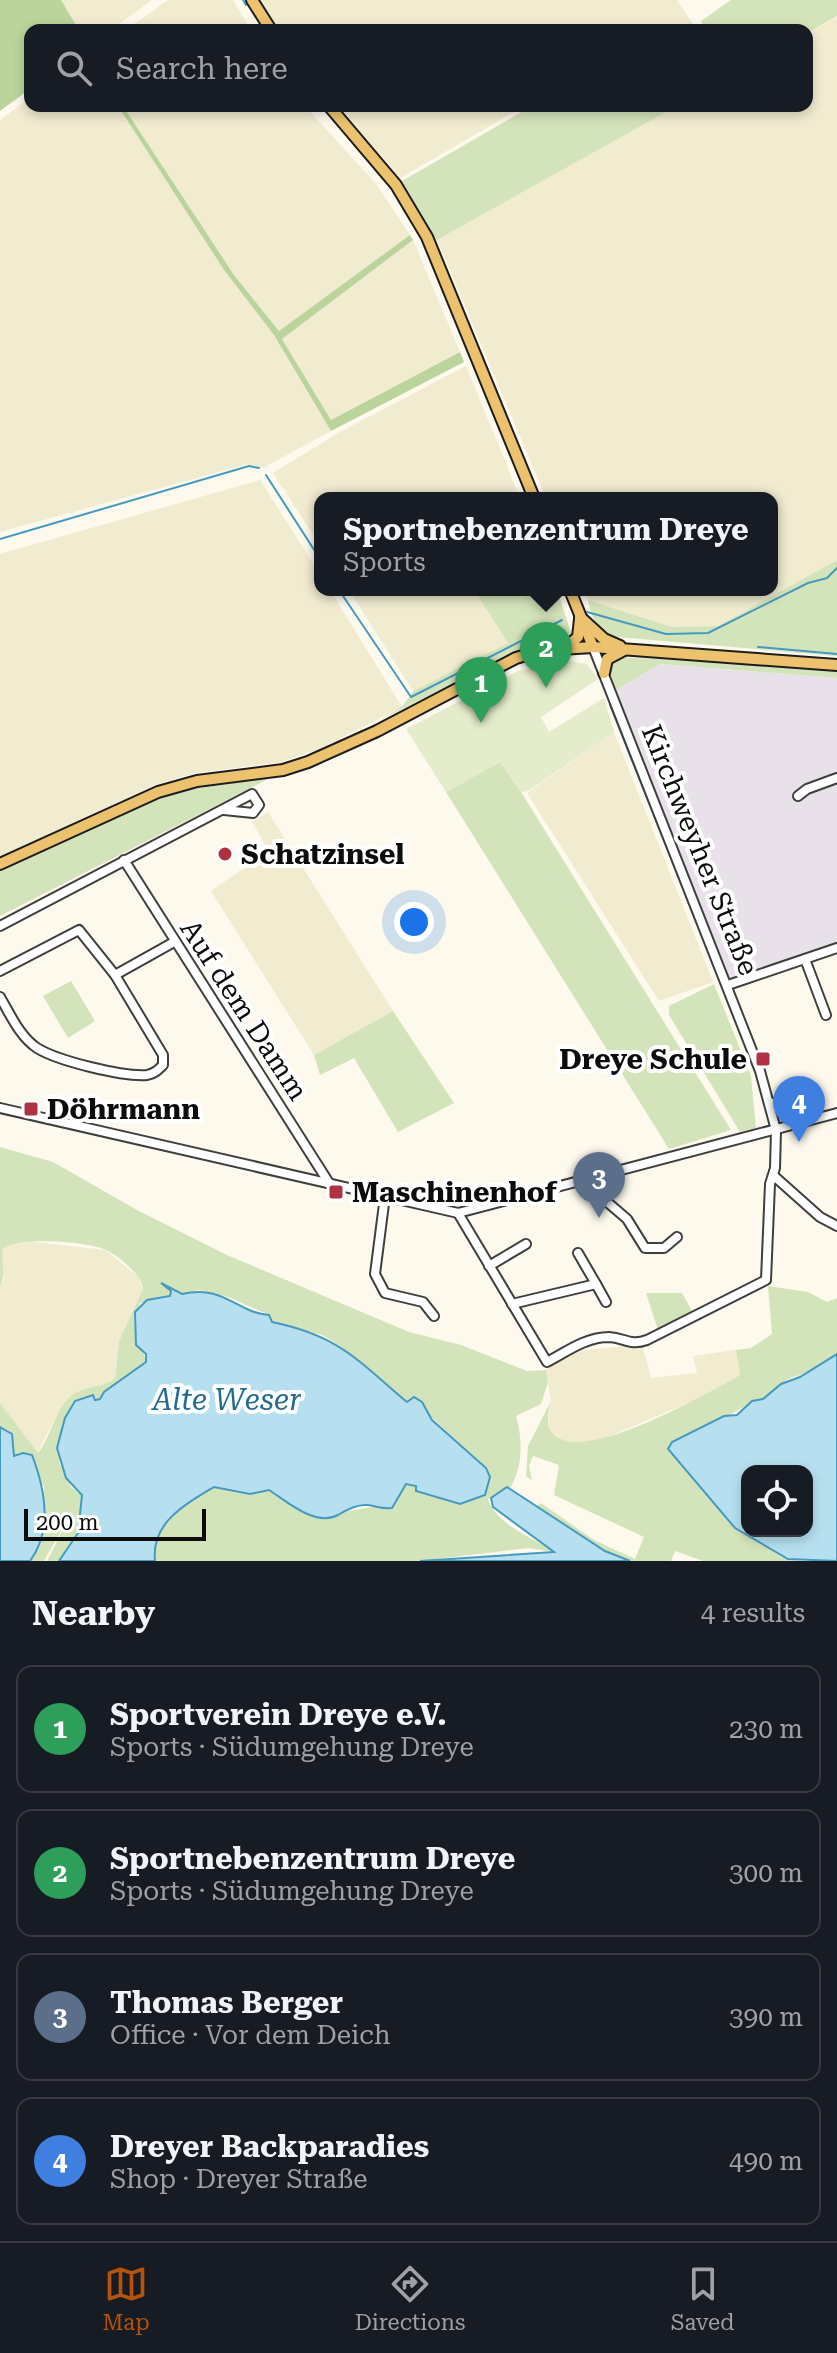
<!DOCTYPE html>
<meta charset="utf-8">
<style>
:root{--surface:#171b24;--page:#20242c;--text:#f1f3f6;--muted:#9ea1a6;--line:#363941;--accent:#b45309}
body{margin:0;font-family:"Roboto Serif",serif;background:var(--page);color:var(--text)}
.controls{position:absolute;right:24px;bottom:24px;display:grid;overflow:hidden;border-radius:16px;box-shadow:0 4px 12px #0003}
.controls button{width:72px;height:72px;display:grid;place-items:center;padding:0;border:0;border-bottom:2px solid var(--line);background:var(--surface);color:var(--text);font:40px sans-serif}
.scale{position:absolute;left:24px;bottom:20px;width:182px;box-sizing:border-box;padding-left:8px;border:4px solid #0c0c0c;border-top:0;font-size:22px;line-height:28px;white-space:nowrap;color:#0c0c0c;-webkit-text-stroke:6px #fff;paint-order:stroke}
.you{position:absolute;left:414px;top:922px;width:28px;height:28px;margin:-20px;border:6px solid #fff;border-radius:50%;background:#1a73e8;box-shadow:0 0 0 12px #1a73e833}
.badge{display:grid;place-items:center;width:52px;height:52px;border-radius:50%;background:var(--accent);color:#fff;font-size:26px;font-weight:700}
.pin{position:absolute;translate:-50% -66px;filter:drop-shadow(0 2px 4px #0008)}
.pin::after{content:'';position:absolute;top:42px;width:28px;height:24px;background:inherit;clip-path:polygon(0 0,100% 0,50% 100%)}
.popup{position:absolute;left:314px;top:492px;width:464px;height:104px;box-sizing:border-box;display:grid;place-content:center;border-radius:16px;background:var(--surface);filter:drop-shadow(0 2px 6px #0005);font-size:26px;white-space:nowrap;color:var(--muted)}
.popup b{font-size:30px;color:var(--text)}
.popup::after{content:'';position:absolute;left:50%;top:100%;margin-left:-16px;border:16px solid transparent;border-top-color:var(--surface)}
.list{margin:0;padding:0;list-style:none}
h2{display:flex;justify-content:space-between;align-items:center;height:104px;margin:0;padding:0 32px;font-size:34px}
h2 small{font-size:26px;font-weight:400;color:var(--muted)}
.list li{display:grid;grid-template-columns:52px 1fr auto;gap:24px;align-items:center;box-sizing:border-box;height:128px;margin:0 16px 16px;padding:0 16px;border:2px solid var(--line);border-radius:16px}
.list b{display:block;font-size:30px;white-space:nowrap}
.list p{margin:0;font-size:26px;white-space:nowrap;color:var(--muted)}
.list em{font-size:26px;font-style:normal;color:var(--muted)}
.icon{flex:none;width:44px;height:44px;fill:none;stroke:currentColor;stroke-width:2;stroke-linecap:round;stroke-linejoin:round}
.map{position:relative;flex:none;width:837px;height:1561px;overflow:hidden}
.search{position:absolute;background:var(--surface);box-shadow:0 4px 12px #0003;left:24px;right:24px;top:24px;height:88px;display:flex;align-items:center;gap:20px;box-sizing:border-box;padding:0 28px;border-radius:16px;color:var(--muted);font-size:30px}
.sheet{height:680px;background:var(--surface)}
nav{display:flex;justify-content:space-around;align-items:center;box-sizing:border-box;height:112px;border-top:2px solid var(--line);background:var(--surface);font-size:22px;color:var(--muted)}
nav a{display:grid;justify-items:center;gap:4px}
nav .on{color:var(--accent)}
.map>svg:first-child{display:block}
.industrial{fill:#e8e1ea}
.farmland{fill:#f1ebd0}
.green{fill:#d4e4ba}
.forest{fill:#bad49b}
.pitch{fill:#e4eccb}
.water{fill:#b6e0f0;stroke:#449ac0;stroke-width:2;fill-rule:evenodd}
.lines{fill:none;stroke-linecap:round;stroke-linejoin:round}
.stream{stroke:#449ac0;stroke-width:2}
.minor-casing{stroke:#3f3f3f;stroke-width:12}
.major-casing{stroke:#1d1d1d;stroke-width:14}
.minor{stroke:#fff;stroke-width:8}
.major{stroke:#ecc26f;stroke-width:10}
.poi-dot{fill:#af3243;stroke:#fff;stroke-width:3}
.labels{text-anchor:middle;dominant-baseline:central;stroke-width:8;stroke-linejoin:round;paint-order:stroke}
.street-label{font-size:28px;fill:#0c0c0c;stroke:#fff}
.poi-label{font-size:28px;font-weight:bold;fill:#0c0c0c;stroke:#fff;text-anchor:start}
.water-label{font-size:30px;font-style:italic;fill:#226b92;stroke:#fff}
</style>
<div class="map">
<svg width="837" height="1561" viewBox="0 0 837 1561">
<rect width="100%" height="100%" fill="#fdf9ed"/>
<polygon class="industrial" points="660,664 837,678 837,944 729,982 613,692"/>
<g class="farmland">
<polygon points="61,0 152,0 111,30 79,30"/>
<polygon points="168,0 233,0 251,30 126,30"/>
<polygon points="260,0 677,0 697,30 279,30"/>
<polygon points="837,17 837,560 718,626 672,627 588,600 584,590 772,590 772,498 546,498 437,240 677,106 807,106 807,33"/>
<polygon points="30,98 30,106 118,106 224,270 274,335 331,431 263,468 248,464 0,532 0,120"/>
<polygon points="123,106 305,106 377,185 410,235 279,331 234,275"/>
<polygon points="339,106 524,106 400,178"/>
<polygon points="413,240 460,352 331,420 282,339"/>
<polygon points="466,366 520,498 320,498 320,545 273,473 338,433"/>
<polygon points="260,480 320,574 320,590 330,590 402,707 319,749 281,762 195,773 157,784 0,856 0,554"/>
<polygon points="349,590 474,590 508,643 413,691"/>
<polygon points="614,732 713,982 659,1001 527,793"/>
<polygon points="268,812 393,1011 314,1055 211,891 269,851 252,822"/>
<polygon points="33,1242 106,1250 138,1277 143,1290 119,1341 115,1378 58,1412 37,1454 0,1403 0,1287 4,1279 0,1255 7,1245"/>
<polygon points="642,1344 651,1378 697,1373 693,1356 736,1350 740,1375 695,1400 596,1442 564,1441 552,1433 548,1423 551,1401 546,1370 559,1358 587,1350"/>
</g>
<g class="green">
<polygon points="731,0 837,0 837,16 807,33 807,30 705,30 701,21"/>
<polygon points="532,106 677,106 437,240 402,181"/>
<path d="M837,560V656L618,637C597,630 592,621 588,600L672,627L718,626Z"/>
<polygon points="474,590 557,590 572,636 502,659 378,721 402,707 413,691 508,643"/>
<polygon points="614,657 837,667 837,678 660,664 613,692 607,672"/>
<polygon points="500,762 521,792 731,1130 669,1149 446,792"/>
<polygon points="270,778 0,916 0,871 149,802 193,789"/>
<polygon points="71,981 95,1021 68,1038 43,996"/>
<polygon points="714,984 751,1076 756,1128 740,1132 669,1015 669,1006"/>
<polygon points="393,1011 454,1103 398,1132 354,1058 320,1075 314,1055"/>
<path d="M0,1147L53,1162L137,1210L227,1255L409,1332L461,1345L527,1371L546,1370L548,1382L541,1404L516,1416C523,1439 523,1467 510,1488L507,1487L488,1499C497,1526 534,1538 555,1552L528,1548L420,1561H155C151,1523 184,1505 214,1487L250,1494L269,1490L314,1517L395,1503L406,1484L417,1486V1491L460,1504L485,1493L490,1477L486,1468L424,1410L407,1403L339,1345L322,1335L272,1322L269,1315L231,1298L199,1290L182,1294L164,1285L171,1292L170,1296L140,1303L134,1321L146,1362L104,1392L101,1399L95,1400L92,1395L71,1408L59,1462L71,1487L82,1495L78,1533L59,1561H47L73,1510L44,1561H30L41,1544L44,1486L14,1456L12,1434L0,1427V1403L38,1453C51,1437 53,1414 69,1398C82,1385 102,1389 115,1378L119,1341L143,1289C141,1274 118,1255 104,1249C84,1242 20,1236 3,1249C0,1262 7,1273 0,1287Z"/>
<path d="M768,1286L808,1292L827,1302L837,1298V1354C826,1367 808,1373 793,1377C780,1381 773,1394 762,1399C733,1410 705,1433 672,1442L668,1449L735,1528L779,1555L801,1561H703L675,1551L671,1561H630L605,1551L537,1506L541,1503L594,1540L635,1559L644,1537L554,1495L559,1465L533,1456L529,1466L532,1480L526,1476L528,1446L551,1401C549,1410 545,1423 551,1431C577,1470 709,1392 740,1375L736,1350L751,1348L772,1334Z"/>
<polygon points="646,1293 682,1293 692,1311 658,1330"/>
</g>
<g class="forest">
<polygon points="0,0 61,0 79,30 30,30 30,89 0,111"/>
<polygon points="118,106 123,106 234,275 279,331 410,235 413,240 282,339 331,420 460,352 464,362 331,431 274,335 224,270"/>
</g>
<polygon class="pitch" points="571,661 587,664 598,679 541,717 549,732 604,698 614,732 528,791 521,792 500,762 446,792 406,729 518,671"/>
<g class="water">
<path d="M161,1283L182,1294C224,1284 237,1313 269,1315L272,1322C339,1336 356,1359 407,1402L414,1397L422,1402L432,1420L486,1468L490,1477L485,1495L460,1504L416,1491V1486L406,1484L392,1508C381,1509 377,1506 367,1505C357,1504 346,1510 338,1515C315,1527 288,1502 269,1490L250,1494L214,1487C184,1505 151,1523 155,1561H59L78,1533L82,1495L66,1478L57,1448L65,1418L75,1401L93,1395L95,1400L100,1399L104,1392L146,1362V1354L136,1345L135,1312L147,1300L170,1296L171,1291Z"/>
<path d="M837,1354V1561L788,1559L735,1528L668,1449L672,1442L724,1416L737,1415L752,1401L763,1399L781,1384L800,1377ZM807,1471V1531H747V1471Z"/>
<path d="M0,1427L12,1434L14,1456L23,1453L32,1455C45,1489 53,1530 30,1561H0Z"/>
<polygon points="507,1487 605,1551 630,1561 420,1561 554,1552 493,1507 491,1498"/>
</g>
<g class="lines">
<g class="stream">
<polyline points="243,0 246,5"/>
<polyline points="266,475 320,559"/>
<polyline points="0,539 249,466 259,468"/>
<polyline points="339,590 411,697 562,620"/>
<polyline points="587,612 666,634 708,633 808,583 827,578 837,568"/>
<polyline points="758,647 837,654"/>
<polyline points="610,705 718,976"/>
<polyline points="724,991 728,1001"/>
</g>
<defs>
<g id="minor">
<polyline points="798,796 807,789 837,778"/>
<polyline points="124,860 329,1183"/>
<polyline points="0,926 252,794 259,805 253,813 224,810"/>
<polyline points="805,959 826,1015"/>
<path d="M0,971L79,930L115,975L163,1055V1065C158,1070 154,1074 147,1075C123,1077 58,1061 37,1048C20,1037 10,1014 0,997"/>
<polyline points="115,975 174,942"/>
<polyline points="728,985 837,948"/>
<polyline points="770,1102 801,1122"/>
<polyline points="0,1108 458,1213 837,1113"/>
<polyline points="774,1176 820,1217 837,1226"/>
<polyline points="601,1178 606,1201 627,1219 645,1248 664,1248 677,1237"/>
<polyline points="385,1196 375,1274 385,1293 423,1302 434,1316"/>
<path d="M458,1213L547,1362C566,1352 586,1337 609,1337C625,1338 630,1346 647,1340L766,1280L770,1184L775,1168L776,1130L760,1071L593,647"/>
<polyline points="578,1253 596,1284"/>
<polyline points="489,1266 526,1244"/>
<polyline points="512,1304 596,1284 606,1302"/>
</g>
<g id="major">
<polyline points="252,0 271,30"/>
<polyline points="329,106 396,185 427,237 534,498"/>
<polyline points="570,590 593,647"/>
<polyline points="580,617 604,639 620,646"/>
<polyline points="565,648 578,637 580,619"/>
<polyline points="604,673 607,659 624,650"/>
<polyline points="0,864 158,792 197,781 283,770 308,762 377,731 516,658 543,650 593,647 837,665"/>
</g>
</defs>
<use href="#minor" class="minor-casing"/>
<use href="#major" class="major-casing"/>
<use href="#minor" class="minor"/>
<use href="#major" class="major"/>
</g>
<g class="poi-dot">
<circle cx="225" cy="854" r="8"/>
<rect x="755" y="1051" width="16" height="16" rx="4"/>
<rect x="23" y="1101" width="16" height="16" rx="4"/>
<rect x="328" y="1184" width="16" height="16" rx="4"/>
</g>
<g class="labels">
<g class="street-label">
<text transform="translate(700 850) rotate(68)">Kirchweyher Straße</text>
<text transform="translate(244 1010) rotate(57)">Auf dem Damm</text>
</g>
<g class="poi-label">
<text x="241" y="854">Schatzinsel</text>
<text x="747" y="1059" text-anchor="end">Dreye Schule</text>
<text x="47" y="1109">Döhrmann</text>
<text x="352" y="1192">Maschinenhof</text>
</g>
<g class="water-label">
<text x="227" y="1399">Alte Weser</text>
</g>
</g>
</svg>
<div class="controls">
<button><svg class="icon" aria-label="locate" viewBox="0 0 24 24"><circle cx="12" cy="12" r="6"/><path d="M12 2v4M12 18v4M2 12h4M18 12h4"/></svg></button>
</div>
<div class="scale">200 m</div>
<div class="you"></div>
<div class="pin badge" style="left:481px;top:723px;background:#2e9e5b">1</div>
<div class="pin badge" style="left:546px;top:688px;background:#2e9e5b">2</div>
<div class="popup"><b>Sportnebenzentrum Dreye</b>Sports</div>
<div class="pin badge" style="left:599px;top:1218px;background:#5c6f8a">3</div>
<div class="pin badge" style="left:799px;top:1142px;background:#3f7fe0">4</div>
<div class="search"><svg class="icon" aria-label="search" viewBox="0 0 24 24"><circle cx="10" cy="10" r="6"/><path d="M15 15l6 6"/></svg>Search here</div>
</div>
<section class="sheet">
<h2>Nearby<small>4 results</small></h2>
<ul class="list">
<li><span class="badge" style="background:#2e9e5b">1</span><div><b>Sportverein Dreye e.V.</b><p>Sports · Südumgehung Dreye</p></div><em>230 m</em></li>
<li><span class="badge" style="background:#2e9e5b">2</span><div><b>Sportnebenzentrum Dreye</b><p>Sports · Südumgehung Dreye</p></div><em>300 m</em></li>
<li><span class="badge" style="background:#5c6f8a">3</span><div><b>Thomas Berger</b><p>Office · Vor dem Deich</p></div><em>390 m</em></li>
<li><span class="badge" style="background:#3f7fe0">4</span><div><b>Dreyer Backparadies</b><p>Shop · Dreyer Straße</p></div><em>490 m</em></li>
</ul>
</section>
<nav>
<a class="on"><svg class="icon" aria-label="map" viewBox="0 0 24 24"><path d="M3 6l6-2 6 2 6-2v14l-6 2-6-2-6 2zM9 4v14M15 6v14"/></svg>Map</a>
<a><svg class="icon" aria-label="directions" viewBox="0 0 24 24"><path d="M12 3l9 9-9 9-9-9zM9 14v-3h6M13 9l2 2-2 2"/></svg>Directions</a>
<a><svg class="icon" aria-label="saved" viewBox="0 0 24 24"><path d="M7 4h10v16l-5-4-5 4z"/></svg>Saved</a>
</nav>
